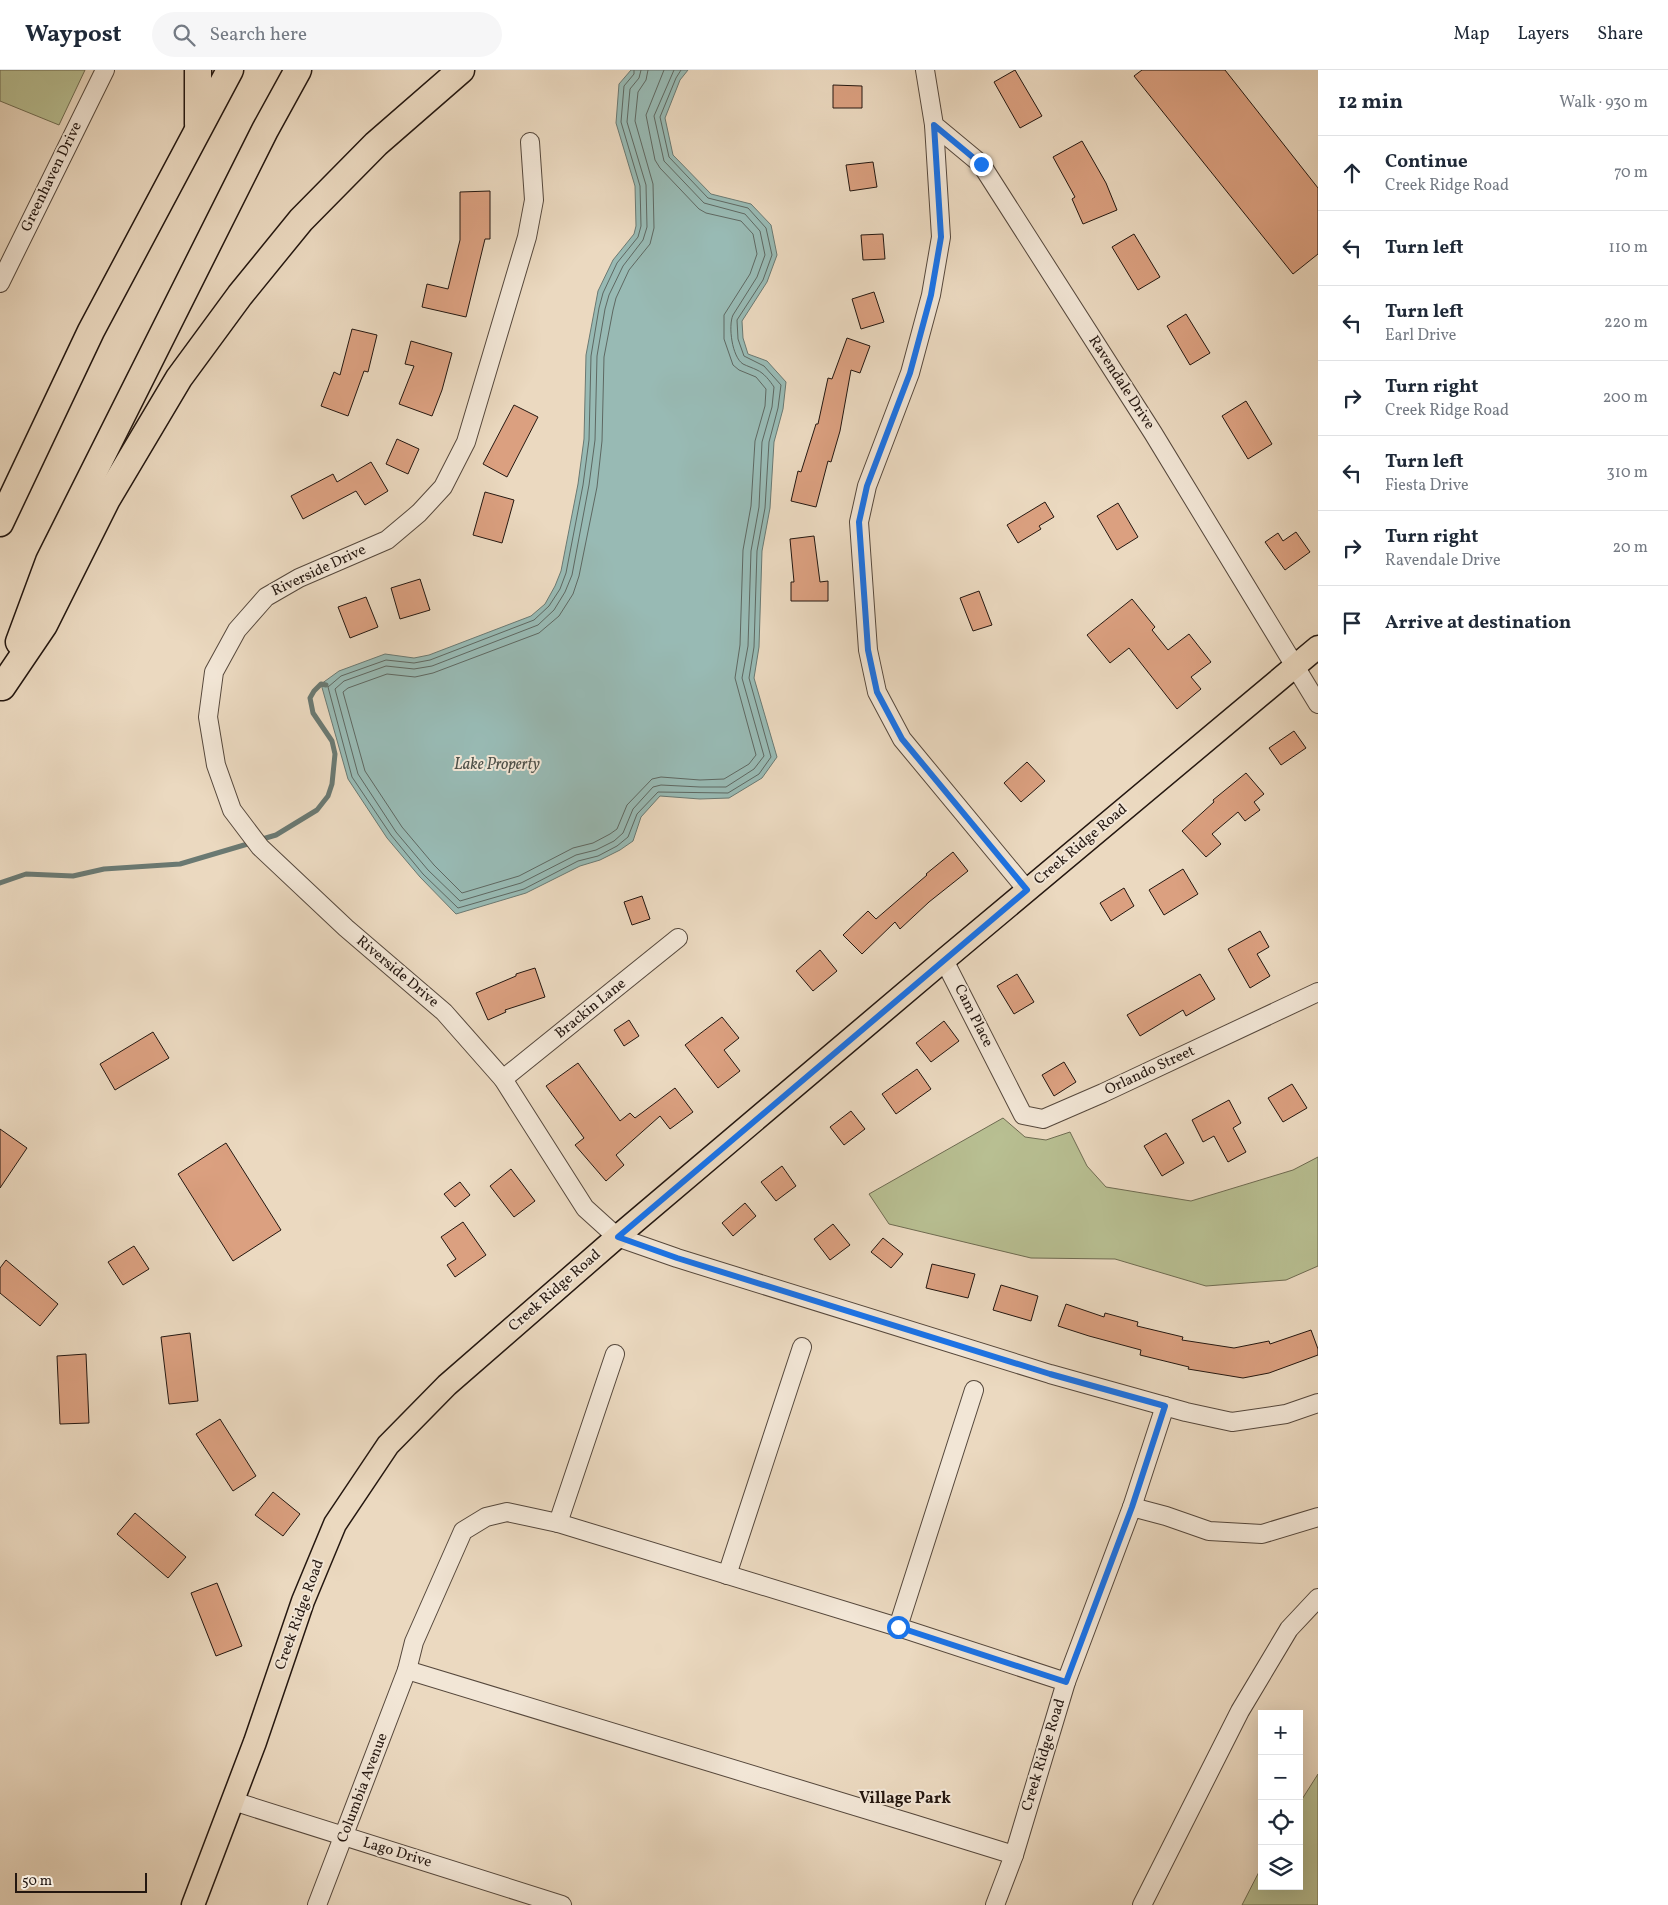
<!DOCTYPE html>
<meta charset="utf-8">
<style>
:root{--surface:#fff;--page:#f6f6f7;--text:#1f2937;--muted:#747a83;--line:#e0e1e3}
body{margin:0;font-family:Vollkorn,serif;background:var(--page);color:var(--text)}
.controls{position:absolute;right:15px;bottom:15px;display:grid;overflow:hidden;border-radius:0px;box-shadow:0 5px 20px #0002}
.controls button{width:45px;height:45px;display:grid;place-items:center;padding:0;border:0;border-bottom:1px solid var(--line);background:var(--surface);color:var(--text);font:25px sans-serif}
.scale{position:absolute;left:15px;bottom:12px;width:132px;box-sizing:border-box;padding-left:5px;border:2px solid #241710;border-top:0;font-size:14px;line-height:18px;white-space:nowrap;color:#241710;-webkit-text-stroke:4px #f2e6d6;paint-order:stroke}
.stop{position:absolute;width:15px;height:15px;margin:-11px;border:4px solid #1a73e8;border-radius:50%;background:#fff}
.stop.end{background:#1a73e8;border-color:#fff;box-shadow:0 1px 5px #0008}
.list{margin:0;padding:0;list-style:none}
h2{display:flex;justify-content:space-between;align-items:center;height:65px;margin:0;padding:0 20px;font-size:21px}
h2 small{font-size:16px;font-weight:400;color:var(--muted)}
.list li{display:grid;grid-template-columns:32px 1fr auto;gap:15px;align-items:center;box-sizing:border-box;height:75px;padding:0 20px;border-top:1px solid var(--line)}
.list b{display:block;font-size:19px;white-space:nowrap}
.list p{margin:0;font-size:16px;white-space:nowrap;color:var(--muted)}
.list em{font-size:16px;font-style:normal;color:var(--muted)}
.icon{flex:none;width:28px;height:28px;fill:none;stroke:currentColor;stroke-width:2;stroke-linecap:round;stroke-linejoin:round}
.map{position:relative;flex:none;width:1318px;height:1835px;overflow:hidden}
header{display:flex;align-items:center;gap:30px;box-sizing:border-box;height:70px;padding:0 25px;background:var(--surface);border-bottom:1px solid var(--line)}
header strong{font-size:24px}
nav{display:flex;gap:28px;margin-inline-start:auto;font-size:18px}
.search{width:350px;height:45px;background:var(--page);display:flex;align-items:center;gap:12px;box-sizing:border-box;padding:0 18px;border-radius:28px;color:var(--muted);font-size:19px}
main{display:flex}
aside{flex:1;background:var(--surface)}
.map>svg:first-child{display:block}
.green{fill:#b8bf92;stroke:#6e6b51}
.water{fill:#98bab4;stroke:#6a7972}
.lines{fill:none;stroke-linecap:round;stroke-linejoin:round}
.shore{stroke:#5e6862;stroke-width:1}
.stream{stroke:#6a7972;stroke-width:5}
.building{fill:#dba080;stroke:#241710}
.minor-casing{stroke:#56483c;stroke-width:20}
.major-casing{stroke:#241710;stroke-width:25}
.highway-casing{stroke:#241710;stroke-width:29}
.minor{stroke:#f2e6d6;stroke-width:18}
.major{stroke:#ebd9c0;stroke-width:22}
.highway{stroke:#ebd9c0;stroke-width:26}
.route{stroke:#1a73e8;stroke-width:6}
.labels{text-anchor:middle;dominant-baseline:central;stroke-width:4;stroke-linejoin:round;paint-order:stroke}
.street-label{font-size:15px;fill:#241710;stroke:#f2e6d6}
.water-label{font-size:16px;font-style:italic;fill:#4d5049;stroke:#f2e6d6}
.neighbourhood-label{font-size:16px;font-weight:bold;fill:#241710;stroke:#f2e6d6}
</style>
<header>
<strong>Waypost</strong>
<div class="search"><svg class="icon" aria-label="search" viewBox="0 0 24 24"><circle cx="10" cy="10" r="6"/><path d="M15 15l6 6"/></svg>Search here</div>
<nav><a>Map</a><a>Layers</a><a>Share</a></nav>
</header>
<main>
<div class="map">
<svg width="1318" height="1835" viewBox="0 0 1318 1835">
<rect width="100%" height="100%" fill="#ebd9c0"/>
<filter id="stains"><feTurbulence type="fractalNoise" baseFrequency=".004" numOctaves="4"/><feColorMatrix values="0 0 0 0 .2 0 0 0 0 .09 0 0 0 0 .02 0 0 0 .5 -.17"/></filter>
<radialGradient id="worn" r=".72"><stop offset=".6" stop-color="#630" stop-opacity="0"/><stop offset="1" stop-color="#630" stop-opacity=".3"/></radialGradient>
<g class="green">
<polygon points="0,0 85,0 59,55 0,31"/>
<polygon points="1003,1048 1025,1067 1046,1070 1070,1062 1087,1096 1106,1117 1191,1131 1293,1100 1318,1087 1318,1196 1286,1210 1206,1216 1115,1189 1031,1188 889,1154 869,1124"/>
<polygon points="1318,1704 1318,1835 1242,1835 1262,1796 1262,1816 1299,1816 1299,1734"/>
</g>
<polygon class="water" points="631,0 688,0 680,10 665,48 673,85 711,124 751,134 771,155 777,185 767,212 742,251 743,268 748,284 767,291 786,312 783,339 774,372 770,438 762,481 759,577 754,608 777,687 762,708 729,728 700,729 660,726 641,747 633,771 620,780 600,790 580,796 526,823 456,844 420,807 387,768 348,709 321,614 339,601 385,584 414,588 429,585 531,546 545,534 555,516 561,501 578,414 584,369 586,285 598,221 613,190 634,164 636,156 635,116 616,53 619,14"/>
<g class="lines">
<g class="shore">
<polyline points="634,0 634,4 624,16 621,52 640,116 641,156 638,167 617,193 603,223 599,238 591,286 589,370 583,415 566,503 560,519 549,536 534,550 430,590 414,593 386,590 341,606 328,617 352,707 391,765 423,804 458,838 524,819 578,791 598,786 617,776 628,767 637,744 658,722 728,723 759,704 771,687 749,608 754,577 757,481 765,438 769,372 778,338 781,315 764,296 744,286 738,269 737,250 763,210 772,185 766,158 748,138 708,128 669,87 660,47 676,8 681,0"/>
<path d="M641,0L639,8L630,19L627,52L646,115L647,157L643,170L623,196L609,225L605,239L597,286L595,370L589,415L572,505L565,522L554,540L538,555L432,596L414,599L386,596L344,611L335,619L358,704L396,762L428,800L460,831L521,813L576,785L596,780L614,771L623,763L633,739L653,717L661,715L700,717H726L754,699L764,686L742,608L748,576L751,481L759,437L762,372L772,337L774,317C770,311 764,303 757,300C753,298 747,296 743,294C732,287 728,256 733,245L757,207L765,185L760,161L745,144L704,133L664,91L654,46L674,0"/>
<polyline points="648,0 646,10 638,22 635,51 653,114 654,158 650,174 629,200 616,228 613,240 604,287 602,371 597,417 579,506 573,524 559,546 539,563 433,603 415,607 387,604 348,618 343,622 365,701 402,757 434,795 462,823 519,806 573,778 593,773 610,764 617,759 627,735 652,709 661,707 700,710 724,709 749,694 756,685 735,608 740,575 743,480 751,436 755,371 765,336 766,319 756,307 739,300 733,295 724,269 724,245 750,204 757,184 753,164 741,151 706,143 699,139 660,98 655,90 646,45 664,0"/>
</g>
<g class="stream">
<polyline points="259,770 276,765 317,740 328,726 332,714 335,684 332,671 313,643 310,628 314,621 321,614 326,615"/>
<polyline points="0,813 26,804 73,806 104,799 180,794 251,773"/>
</g>
</g>
<g class="building">
<polygon points="1015,0 1042,46 1020,58 994,12"/>
<polygon points="1142,0 1225,0 1318,118 1318,184 1293,204 1134,6"/>
<polygon points="833,15 862,16 862,38 833,38"/>
<polygon points="1082,71 1106,113 1117,140 1083,154 1072,129 1075,127 1053,87"/>
<polygon points="873,92 877,117 850,121 846,95"/>
<polygon points="490,121 490,169 485,169 466,247 422,237 427,214 448,219 460,170 460,122"/>
<polygon points="883,164 885,189 863,190 861,165"/>
<polygon points="1134,164 1160,207 1138,220 1112,177"/>
<polygon points="874,222 884,252 861,259 852,229"/>
<polygon points="1186,244 1210,283 1190,295 1167,256"/>
<polygon points="352,259 377,265 368,302 364,301 348,346 321,336 334,302 340,305"/>
<polygon points="847,268 870,276 860,303 851,300 840,361 831,392 828,391 816,437 791,431 798,401 801,402 816,354 818,354 828,308 832,309"/>
<polygon points="411,271 452,283 442,320 432,346 399,334 414,296 405,294"/>
<polygon points="1246,331 1272,374 1248,389 1222,346"/>
<polygon points="514,335 538,347 507,407 483,394"/>
<polygon points="397,369 419,379 408,404 386,394"/>
<polygon points="371,392 388,421 365,435 356,421 303,449 291,426 333,404 337,412"/>
<polygon points="485,422 514,430 502,473 473,465"/>
<polygon points="1045,432 1054,447 1039,456 1041,459 1018,473 1007,455"/>
<polygon points="1118,433 1138,467 1117,480 1097,446"/>
<polygon points="1296,462 1310,482 1285,500 1265,472 1278,463 1283,471"/>
<polygon points="814,466 820,512 828,511 828,531 791,531 791,512 794,512 790,469"/>
<polygon points="420,509 430,540 400,549 391,518"/>
<polygon points="979,521 992,555 973,561 960,528"/>
<polygon points="366,527 378,557 350,568 338,537"/>
<polygon points="1132,529 1155,557 1152,560 1168,580 1189,564 1211,592 1191,607 1201,619 1177,639 1129,578 1110,593 1087,565"/>
<polygon points="1294,661 1306,678 1281,695 1269,678"/>
<polygon points="1027,692 1045,711 1021,732 1004,713"/>
<polygon points="1246,703 1264,724 1254,732 1260,740 1245,751 1238,742 1212,764 1221,774 1206,787 1182,761 1214,732 1213,730"/>
<polygon points="953,782 968,801 929,832 900,859 895,852 862,884 843,865 868,841 876,849 927,805 926,804"/>
<polygon points="1183,799 1198,824 1164,845 1149,820"/>
<polygon points="1124,818 1134,836 1111,851 1100,833"/>
<polygon points="642,826 650,849 632,855 624,832"/>
<polygon points="1260,861 1269,877 1257,884 1270,906 1250,918 1228,879"/>
<polygon points="820,880 837,901 813,921 796,901"/>
<polygon points="535,898 545,927 505,940 506,942 488,950 476,923 516,906 516,904"/>
<polygon points="1017,904 1034,932 1014,944 997,916"/>
<polygon points="1200,904 1215,929 1186,946 1183,940 1140,966 1127,945"/>
<polygon points="722,947 739,968 724,980 740,1001 718,1018 685,975"/>
<polygon points="629,950 639,966 624,976 614,960"/>
<polygon points="944,951 959,971 931,992 916,973"/>
<polygon points="153,962 169,988 115,1020 100,994"/>
<polygon points="1064,992 1076,1012 1054,1026 1042,1005"/>
<polygon points="578,993 620,1051 630,1043 635,1048 675,1018 693,1042 670,1059 660,1046 616,1085 624,1095 606,1111 575,1075 584,1068 546,1016"/>
<polygon points="917,999 931,1019 896,1044 882,1024"/>
<polygon points="1292,1014 1307,1038 1283,1052 1268,1028"/>
<polygon points="1229,1030 1241,1053 1233,1058 1246,1082 1228,1092 1214,1066 1203,1072 1192,1050"/>
<polygon points="851,1041 865,1059 844,1075 830,1057"/>
<polygon points="0,1059 27,1078 0,1118"/>
<polygon points="1166,1063 1184,1093 1162,1106 1144,1076"/>
<polygon points="226,1073 281,1160 233,1191 178,1104"/>
<polygon points="782,1096 796,1116 776,1131 761,1112"/>
<polygon points="511,1099 535,1131 514,1147 490,1116"/>
<polygon points="460,1112 470,1125 455,1137 444,1124"/>
<polygon points="745,1133 756,1146 733,1166 722,1153"/>
<polygon points="463,1152 486,1185 455,1207 447,1195 456,1189 441,1167"/>
<polygon points="833,1154 850,1175 830,1190 814,1169"/>
<polygon points="883,1168 903,1184 891,1198 871,1182"/>
<polygon points="134,1176 149,1199 123,1215 108,1192"/>
<polygon points="6,1190 58,1234 40,1256 0,1223 0,1198"/>
<polygon points="932,1194 975,1204 968,1228 926,1218"/>
<polygon points="1001,1215 1038,1226 1031,1251 993,1240"/>
<polygon points="1066,1234 1104,1247 1105,1243 1138,1252 1137,1256 1183,1267 1182,1270 1234,1278 1269,1271 1270,1274 1311,1260 1318,1279 1318,1285 1269,1303 1243,1308 1188,1299 1189,1297 1140,1285 1141,1280 1089,1266 1058,1256"/>
<polygon points="190,1263 198,1331 169,1334 161,1267"/>
<polygon points="86,1284 89,1353 60,1354 57,1286"/>
<polygon points="220,1349 256,1406 233,1421 196,1364"/>
<polygon points="273,1422 300,1444 283,1466 255,1445"/>
<polygon points="135,1443 186,1487 168,1508 117,1464"/>
<polygon points="217,1513 242,1576 216,1586 191,1523"/>
</g>
<g class="lines">
<defs>
<g id="minor">
<polyline points="925,0 934,55 981,94 1153,363 1318,634"/>
<polyline points="934,55 941,167 931,225 910,303 867,416 859,452 868,580 877,622 902,669 1027,820"/>
<polyline points="530,72 534,130 527,167 466,372 443,417 419,443 387,470 299,508 266,527 237,560 214,602 208,647 216,695 232,740 260,777 346,858 444,942 503,1009 585,1138 617,1167 677,1188 1050,1304 1186,1342 1232,1352 1286,1344 1318,1333"/>
<polyline points="0,213 105,0"/>
<polyline points="944,890 1023,1045 1043,1049 1103,1023 1318,922"/>
<polyline points="503,1009 678,868"/>
<polyline points="1132,1437 1165,1336"/>
<polyline points="558,1453 615,1284"/>
<polyline points="727,1505 802,1277"/>
<polyline points="898,1557 974,1320"/>
<path d="M407,1600C609,1662 812,1722 1014,1785"/>
<polyline points="233,1731 562,1835"/>
<polyline points="317,1835 407,1600 414,1572 463,1461 486,1447 507,1442 558,1453 898,1557 1066,1612"/>
<polyline points="995,1835 1014,1785 1066,1612 1132,1437 1166,1446 1209,1461 1262,1464 1318,1447"/>
<polyline points="1142,1835 1240,1641 1289,1559 1318,1528"/>
</g>
<polyline id="major" points="193,1835 255,1672 303,1531 335,1454 388,1375 447,1315 617,1167 944,890 1318,577"/>
<g id="highway">
<polyline points="198,0 198,54"/>
<polyline points="0,453 91,261 230,0"/>
<polyline points="19,572 49,491 265,60 298,0"/>
<polyline points="2,617 44,555 107,429 179,308 240,225 301,150 376,74 461,0"/>
</g>
</defs>
<use href="#minor" class="minor-casing"/>
<use href="#major" class="major-casing"/>
<use href="#highway" class="highway-casing"/>
<use href="#minor" class="minor"/>
<use href="#major" class="major"/>
<use href="#highway" class="highway"/>
</g>
<g class="lines">
<polyline class="route" points="898,1557 1066,1612 1132,1437 1165,1336 1050,1304 677,1188 618,1167 1027,820 902,669 877,622 868,580 859,452 867,416 910,303 931,225 941,167 934,55 981,94"/>
</g>
<g class="labels">
<g class="street-label">
<text transform="translate(52 107) rotate(-64)">Greenhaven Drive</text>
<text transform="translate(1121 313) rotate(57)">Ravendale Drive</text>
<text transform="translate(319 501) rotate(-25)">Riverside Drive</text>
<text transform="translate(1081 775) rotate(-40)">Creek Ridge Road</text>
<text transform="translate(397 902) rotate(40)">Riverside Drive</text>
<text transform="translate(591 939) rotate(-39)">Brackin Lane</text>
<text transform="translate(973 946) rotate(63)">Cam Place</text>
<text transform="translate(1150 1001) rotate(-25)">Orlando Street</text>
<text transform="translate(555 1221) rotate(-41)">Creek Ridge Road</text>
<text transform="translate(300 1545) rotate(-70)">Creek Ridge Road</text>
<text transform="translate(1044 1685) rotate(-73)">Creek Ridge Road</text>
<text transform="translate(363 1718) rotate(-69)">Columbia Avenue</text>
<text transform="translate(397 1783) rotate(17)">Lago Drive</text>
</g>
<g class="water-label">
<text x="497" y="695">Lake Property</text>
</g>
<g class="neighbourhood-label">
<text x="905" y="1729">Village Park</text>
</g>
</g>
<rect width="100%" height="100%" filter="url(#stains)"/>
<rect width="100%" height="100%" fill="url(#worn)"/>
</svg>
<div class="controls">
<button>+</button>
<button>−</button>
<button><svg class="icon" aria-label="locate" viewBox="0 0 24 24"><circle cx="12" cy="12" r="6"/><path d="M12 2v4M12 18v4M2 12h4M18 12h4"/></svg></button>
<button><svg class="icon" aria-label="layers" viewBox="0 0 24 24"><path d="M12 4l9 5-9 5-9-5zM3 14l9 5 9-5"/></svg></button>
</div>
<div class="scale">50 m</div>
<div class="stop" style="left:898px;top:1557px"></div>
<div class="stop end" style="left:981px;top:94px"></div>
</div>
<aside>
<h2>12 min<small>Walk · 930 m</small></h2>
<ul class="list">
<li><svg class="icon" aria-label="ahead" viewBox="0 0 24 24"><path d="M12 20V5M6 11l6-6 6 6"/></svg><div><b>Continue</b><p>Creek Ridge Road</p></div><em>70 m</em></li>
<li><svg class="icon" aria-label="left" viewBox="0 0 24 24"><path d="M17 20v-9H6M10 6l-5 5 5 5"/></svg><div><b>Turn left</b></div><em>110 m</em></li>
<li><svg class="icon" aria-label="left" viewBox="0 0 24 24"><path d="M17 20v-9H6M10 6l-5 5 5 5"/></svg><div><b>Turn left</b><p>Earl Drive</p></div><em>220 m</em></li>
<li><svg class="icon" aria-label="right" viewBox="0 0 24 24"><path d="M7 20v-9h11M14 6l5 5-5 5"/></svg><div><b>Turn right</b><p>Creek Ridge Road</p></div><em>200 m</em></li>
<li><svg class="icon" aria-label="left" viewBox="0 0 24 24"><path d="M17 20v-9H6M10 6l-5 5 5 5"/></svg><div><b>Turn left</b><p>Fiesta Drive</p></div><em>310 m</em></li>
<li><svg class="icon" aria-label="right" viewBox="0 0 24 24"><path d="M7 20v-9h11M14 6l5 5-5 5"/></svg><div><b>Turn right</b><p>Ravendale Drive</p></div><em>20 m</em></li>
<li><svg class="icon" aria-label="arrive" viewBox="0 0 24 24"><path d="M6 21V4h12l-3 4 3 4H6"/></svg><div><b>Arrive at destination</b></div></li>
</ul>
</aside>
</main>
